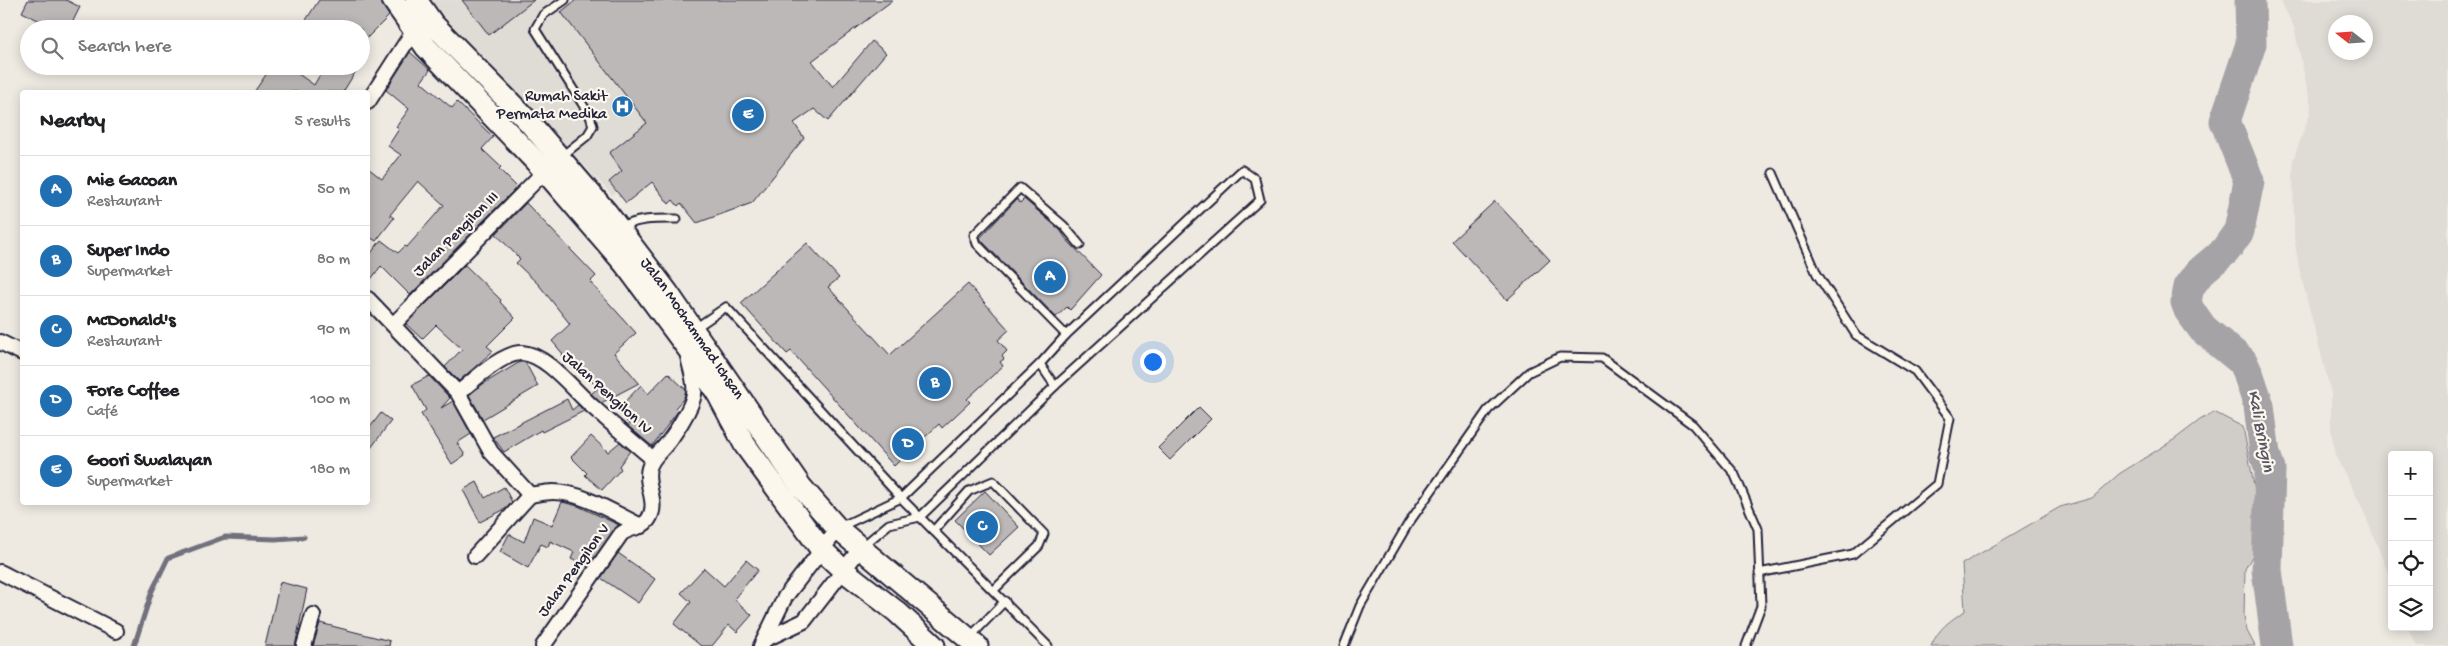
<!DOCTYPE html>
<meta charset="utf-8">
<style>
:root{--surface:#fff;--page:#f6f6f6;--text:#202124;--muted:#757577;--line:#e0e0e0;--accent:#1f6fb2}
body{margin:0;font-family:"Gochi Hand",sans-serif;background:var(--page);color:var(--text)}
.controls{position:absolute;right:15px;bottom:15px;display:grid;overflow:hidden;border-radius:5px;box-shadow:0 2px 12px #0003}
.controls button{width:45px;height:45px;display:grid;place-items:center;padding:0;border:0;border-bottom:1px solid var(--line);background:var(--surface);color:var(--text);font:25px sans-serif}
.compass{position:absolute;left:2328px;top:15px;width:45px;height:45px;border-radius:50%;background:var(--surface);box-shadow:0 2px 12px #0003;rotate:287deg}
.you{position:absolute;left:1152px;top:361px;width:18px;height:18px;margin:-12px;border:4px solid #fff;border-radius:50%;background:#1a73e8;box-shadow:0 0 0 8px #1a73e833}
.badge{display:grid;place-items:center;width:32px;height:32px;border-radius:50%;background:var(--accent);color:#fff;font-size:16px;font-weight:700}
.pin{position:absolute;translate:-50% -50%;border:2px solid #fff;box-shadow:0 1px 5px #0006}
.list{margin:0;padding:0;list-style:none}
h2{display:flex;justify-content:space-between;align-items:center;height:65px;margin:0;padding:0 20px;font-size:21px}
h2 small{font-size:16px;font-weight:400;color:var(--muted)}
.list li{display:grid;grid-template-columns:32px 1fr auto;gap:15px;align-items:center;box-sizing:border-box;height:70px;padding:0 20px;border-top:1px solid var(--line)}
.list b{display:block;font-size:19px;white-space:nowrap}
.list p{margin:0;font-size:16px;white-space:nowrap;color:var(--muted)}
.list em{font-size:16px;font-style:normal;color:var(--muted)}
.icon{flex:none;width:28px;height:28px;fill:none;stroke:currentColor;stroke-width:2;stroke-linecap:round;stroke-linejoin:round}
.map{position:relative;flex:none;width:2448px;height:646px;overflow:hidden}
.search{position:absolute;background:var(--surface);box-shadow:0 2px 12px #0003;left:20px;top:20px;width:350px;height:55px;display:flex;align-items:center;gap:12px;box-sizing:border-box;padding:0 18px;border-radius:28px;color:var(--muted);font-size:19px}
.panel{position:absolute;background:var(--surface);box-shadow:0 2px 12px #0003;left:20px;top:90px;width:350px;height:415px;border-radius:5px}
.map>svg:first-child{display:block}
.built{fill:#dfdbd5;fill-rule:evenodd}
.green{fill:#d0cdc9;stroke:#797882}
.lines{fill:none;stroke-linecap:round;stroke-linejoin:round}
.stream{stroke:#716f7c;stroke-width:5}
.river{stroke:#a6a3a7;stroke-width:31}
.building{fill:#bcb8b8;stroke:#22223b}
.lane-casing{stroke:#22223b;stroke-width:11}
.street-casing{stroke:#22223b;stroke-width:18}
.primary-casing{stroke:#22223b;stroke-width:25}
.lane{stroke:#fbf7ec;stroke-width:7}
.street{stroke:#fbf7ec;stroke-width:14}
.primary{stroke:#fbf7ec;stroke-width:21}
.labels{text-anchor:middle;dominant-baseline:central;stroke-width:4.5;stroke-linejoin:round;paint-order:stroke}
.poi-label{font-size:16px;fill:#22223b;stroke:#fbf7ec;text-anchor:end}
.street-label{font-size:16px;fill:#22223b;stroke:#fbf7ec}
.water-label{font-size:18px;font-style:italic;fill:#575666;stroke:#fbf7ec}
</style>
<div class="map">
<svg width="2448" height="646" viewBox="0 0 2448 646">
<rect width="100%" height="100%" fill="#eeeae2"/>
<filter id="ink" filterUnits="userSpaceOnUse"><feTurbulence type="fractalNoise" baseFrequency=".02" numOctaves="2"/><feDisplacementMap in="SourceGraphic" scale="10" xChannelSelector="R" yChannelSelector="G"/><feConvolveMatrix kernelMatrix="1 2 1 2 8 2 1 2 1" color-interpolation-filters="sRGB"/></filter>
<g filter="url(#ink)">
<g class="built">
<polygon points="429,0 867,0 672,144 612,195"/>
<path d="M2280,0H2448V646H2417L2407,627H2429V455H2392V583L2362,507L2335,455L2331,428V393L2299,268L2294,236L2293,160L2310,113L2311,106L2294,27ZM2366,22V52H2336V22Z"/>
</g>
<path class="green" d="M2214,412L2243,427L2258,506L2253,555L2245,569L2244,616L2247,631L2255,646H1931C1939,628 1949,621 1965,611L1962,564L2060,507L2092,498L2119,474L2175,439L2200,420Z"/>
<g class="lines">
<polyline class="stream" points="134,646 152,591 168,558 225,537 276,539 304,537"/>
<polyline class="river" points="2250,0 2251,44 2225,121 2249,181 2239,231 2225,251 2200,272 2189,287 2186,302 2189,310 2203,329 2242,361 2249,376 2259,406 2265,454 2270,469 2267,570 2277,646"/>
</g>
<g class="building">
<polygon points="28,0 66,0 80,7 69,29 56,29 22,12"/>
<polygon points="319,0 381,0 389,16 361,44 361,29 300,29"/>
<polygon points="462,0 534,0 489,35"/>
<polygon points="576,0 893,0 812,61 833,87 872,41 886,53 828,121 814,109 794,123 804,138 752,203 697,223 681,203 678,206 673,200 669,204 652,182 626,203 609,182 622,171 609,153 647,123 561,12"/>
<polygon points="410,52 430,70 421,82 452,108 457,102 493,137 482,149 501,167 499,169 517,187 410,295 381,266 368,283 368,257 381,240 398,253 405,246 407,247 444,205 418,181 390,215 394,218 376,241 368,236 368,168 382,179 401,155 388,146 399,129 396,127 409,109 386,90"/>
<polygon points="272,66 287,66 314,85 325,66 359,66 343,92 254,92"/>
<polygon points="1017,199 1020,203 1024,199 1060,230 1067,240 1101,275 1070,310 1067,307 1056,317 982,241 980,238"/>
<polygon points="1495,201 1550,260 1507,300 1452,241"/>
<polygon points="526,203 596,276 590,282 636,333 614,353 639,383 601,403 591,394 598,388 578,364 573,369 562,355 563,354 552,341 570,324 539,285 516,263 520,259 496,234"/>
<polygon points="807,243 839,278 828,287 890,355 968,284 1009,330 998,340 1007,351 1002,356 1004,359 1000,362 1003,366 967,399 970,402 942,428 939,424 894,466 791,351 787,354 741,303"/>
<polygon points="465,265 501,300 500,302 515,318 487,346 493,351 459,381 445,367 462,349 436,325 422,339 406,324"/>
<polygon points="520,362 525,362 538,386 483,419 469,395 483,384"/>
<polygon points="668,373 686,390 685,393 684,398 675,408 678,411 652,446 628,426 629,424 617,410 641,385 648,394"/>
<polygon points="429,376 450,398 441,408 453,401 471,434 457,443 465,455 452,464 421,414 426,410 412,385"/>
<polygon points="567,399 572,410 578,405 584,411 542,432 541,430 504,452 493,437"/>
<polygon points="1199,407 1211,419 1170,460 1158,448"/>
<polygon points="381,413 391,421 368,452 368,430"/>
<polygon points="591,436 608,452 620,442 630,451 619,466 621,469 602,490 585,475 587,473 571,457"/>
<polygon points="477,482 485,498 504,487 512,502 507,508 480,522 463,490"/>
<polygon points="985,491 1019,527 989,555 955,520"/>
<polygon points="562,502 578,506 619,525 588,567 571,559 574,552 550,541 548,547 541,544 528,568 500,552 509,534 524,542 533,517 552,525"/>
<polygon points="618,553 655,579 638,603 601,578"/>
<polygon points="746,560 758,570 734,599 752,615 737,632 729,625 712,646 701,646 674,624 691,602 681,593 704,568 724,586"/>
<polygon points="280,582 307,589 295,646 265,646"/>
<polygon points="320,623 390,641 389,646 313,646"/>
</g>
<g class="lines">
<defs>
<g id="lane">
<polyline points="562,156 587,136 593,126 590,116 535,29 543,15 565,0"/>
<path d="M621,228C636,218 659,219 677,219"/>
<polyline points="694,329 726,307 901,498 1048,646"/>
<polyline points="1066,335 977,244 974,235 1020,188 1064,226 1080,245"/>
<polyline points="1040,364 1055,386"/>
<polyline points="840,527 901,498 1040,364 1066,335 1242,170 1255,179 1260,200 1055,386 920,517 889,524 863,546"/>
<polyline points="935,529 969,491 993,481 1044,534 1039,546 994,590"/>
<polyline points="1759,573 1853,554 1937,484 1950,418 1915,371 1856,335 1817,274 1773,173"/>
<polyline points="970,637 1005,601"/>
<polyline points="1344,646 1360,606 1408,524 1488,410 1529,372 1560,357 1602,358 1693,425 1734,473 1758,529 1761,606 1746,646"/>
</g>
<g id="street">
<polyline points="368,102 414,30"/>
<polyline points="368,299 458,393 491,452 530,495"/>
<polyline points="394,324 545,171"/>
<polyline points="0,342 22,353"/>
<path d="M458,393C473,381 503,352 522,353C547,354 576,393 594,408C613,425 633,442 652,458"/>
<path d="M530,495C537,494 546,492 553,492C583,492 615,514 641,526"/>
<polyline points="475,556 530,495"/>
<polyline points="0,572 116,631"/>
<polyline points="766,639 804,621 860,549"/>
<polyline points="304,646 313,615"/>
<path d="M543,646L621,534C629,527 641,529 648,520C660,503 644,486 649,468C652,458 657,455 664,447C673,437 692,408 694,394C696,381 690,369 688,356"/>
<polyline points="761,646 785,597 838,529"/>
</g>
<g id="primary">
<polyline points="393,0 426,47 545,171 625,264 689,350 718,394 745,445 821,549 843,570 897,612 934,646"/>
<path id="s1" d="M416,0L433,24L528,121L607,213L667,292L801,487L838,529L977,646"/>
</g>
</defs>
<use href="#lane" class="lane-casing"/>
<use href="#street" class="street-casing"/>
<use href="#primary" class="primary-casing"/>
<use href="#lane" class="lane"/>
<use href="#street" class="street"/>
<use href="#primary" class="primary"/>
</g>
</g>
<defs>
<symbol id="hospital-disc" viewBox="-11 -11 22 22"><circle r="9.5" fill="#1f6fb2" stroke="#fbf7ec"/><path d="M-5-5h3v3.5h4V-5h3V5h-3V1.5h-4V5h-3Z" fill="#fff"/></symbol>
</defs>
<g fill-rule="evenodd">
<use href="#hospital-disc" x="610" y="94" width="25" height="25"/>
</g>
<g class="labels">
<g class="poi-label">
<text x="607" y="97">Rumah Sakit<tspan x="607" dy="18">Permata Medika</tspan></text>
</g>
<g class="street-label">
<text transform="translate(457 235) rotate(-45)">Jalan Pengilon III</text>
<text stroke="none"><textPath href="#s1" startOffset="430">Jalan Mochammad Ichsan</textPath></text>
<text transform="translate(606 394) rotate(42)">Jalan Pengilon IV</text>
<text transform="translate(575 571) rotate(-54)">Jalan Pengilon V</text>
</g>
<g class="water-label">
<text transform="translate(2260 431) rotate(79)">Kali Bringin</text>
</g>
</g>
</svg>
<div class="controls">
<button>+</button>
<button>−</button>
<button><svg class="icon" aria-label="locate" viewBox="0 0 24 24"><circle cx="12" cy="12" r="6"/><path d="M12 2v4M12 18v4M2 12h4M18 12h4"/></svg></button>
<button><svg class="icon" aria-label="layers" viewBox="0 0 24 24"><path d="M12 4l9 5-9 5-9-5zM3 14l9 5 9-5"/></svg></button>
</div>
<svg class="compass" viewBox="-18 -18 36 36"><path d="M0-13l5 13h-10z" fill="#e53935"/><path d="M0 13l5-13h-10z" fill="#757577"/></svg>
<div class="you"></div>
<div class="pin badge" style="left:1050px;top:277px">A</div>
<div class="pin badge" style="left:935px;top:383px">B</div>
<div class="pin badge" style="left:982px;top:527px">C</div>
<div class="pin badge" style="left:908px;top:444px">D</div>
<div class="pin badge" style="left:748px;top:115px">E</div>
<div class="search"><svg class="icon" aria-label="search" viewBox="0 0 24 24"><circle cx="10" cy="10" r="6"/><path d="M15 15l6 6"/></svg>Search here</div>
<section class="panel">
<h2>Nearby<small>5 results</small></h2>
<ul class="list">
<li><span class="badge">A</span><div><b>Mie Gacoan</b><p>Restaurant</p></div><em>50 m</em></li>
<li><span class="badge">B</span><div><b>Super Indo</b><p>Supermarket</p></div><em>80 m</em></li>
<li><span class="badge">C</span><div><b>McDonald's</b><p>Restaurant</p></div><em>90 m</em></li>
<li><span class="badge">D</span><div><b>Fore Coffee</b><p>Café</p></div><em>100 m</em></li>
<li><span class="badge">E</span><div><b>Goori Swalayan</b><p>Supermarket</p></div><em>180 m</em></li>
</ul>
</section>
</div>
